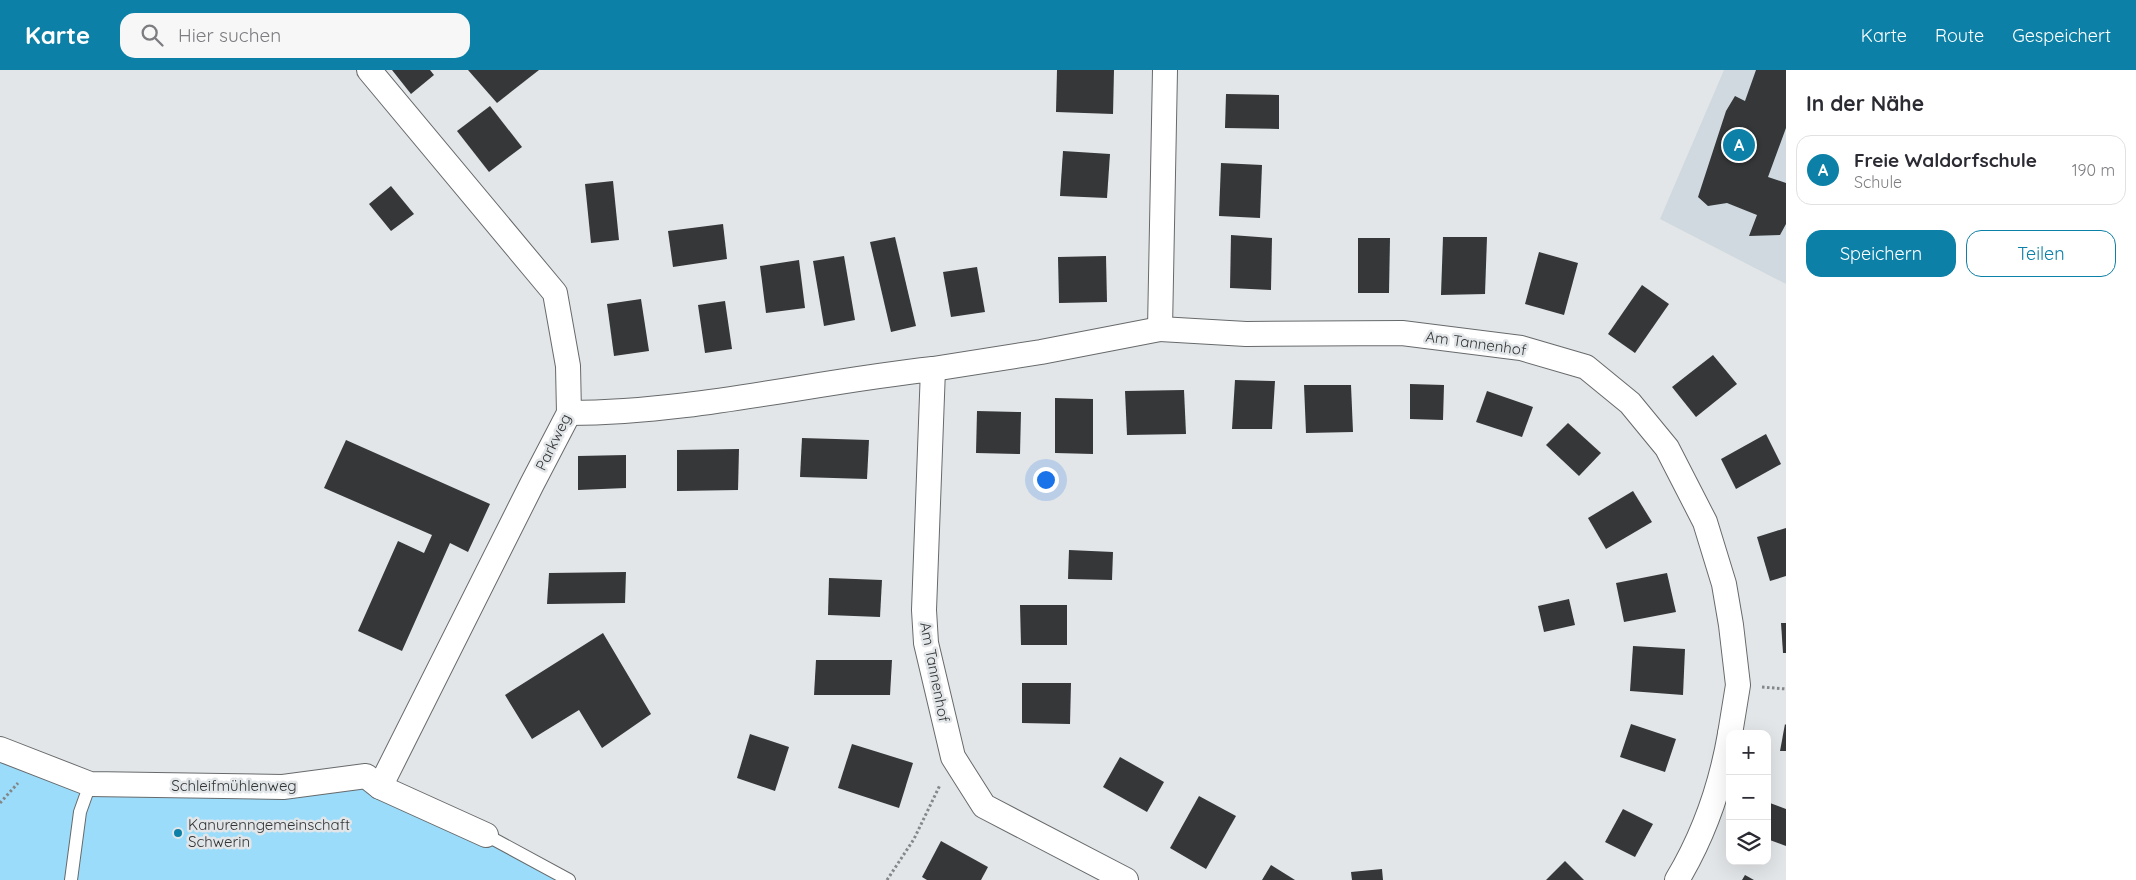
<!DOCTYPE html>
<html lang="de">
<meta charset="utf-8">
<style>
:root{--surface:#fff;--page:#f7f7f7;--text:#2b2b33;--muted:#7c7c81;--line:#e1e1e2;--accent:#0c80a7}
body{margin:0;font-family:Quicksand,sans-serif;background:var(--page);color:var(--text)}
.controls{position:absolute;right:15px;bottom:15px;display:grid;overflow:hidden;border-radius:10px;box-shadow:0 5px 20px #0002}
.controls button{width:45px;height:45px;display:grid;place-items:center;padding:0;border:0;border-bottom:1px solid var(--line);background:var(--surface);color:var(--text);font:25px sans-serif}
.you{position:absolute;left:1045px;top:409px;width:18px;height:18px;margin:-12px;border:4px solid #fff;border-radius:50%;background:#1a73e8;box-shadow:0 0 0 8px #1a73e833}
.badge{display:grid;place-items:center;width:32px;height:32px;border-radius:50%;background:var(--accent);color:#fff;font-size:16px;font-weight:700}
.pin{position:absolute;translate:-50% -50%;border:2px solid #fff;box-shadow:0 1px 5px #0006}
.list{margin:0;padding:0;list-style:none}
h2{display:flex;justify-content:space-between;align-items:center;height:65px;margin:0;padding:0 20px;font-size:21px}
h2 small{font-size:16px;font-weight:400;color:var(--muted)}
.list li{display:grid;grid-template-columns:32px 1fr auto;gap:15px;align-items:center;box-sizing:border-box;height:70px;margin:0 10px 10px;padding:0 10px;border:1px solid var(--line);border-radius:15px}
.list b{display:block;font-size:19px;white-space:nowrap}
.list p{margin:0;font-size:16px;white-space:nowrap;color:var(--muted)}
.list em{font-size:16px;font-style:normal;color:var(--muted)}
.actions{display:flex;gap:10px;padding:15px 20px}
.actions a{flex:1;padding:11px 0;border:1px solid var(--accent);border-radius:15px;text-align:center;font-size:18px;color:var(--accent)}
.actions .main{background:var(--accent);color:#fff}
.icon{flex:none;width:28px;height:28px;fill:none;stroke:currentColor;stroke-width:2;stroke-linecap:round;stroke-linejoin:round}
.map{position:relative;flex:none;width:1786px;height:810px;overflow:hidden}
header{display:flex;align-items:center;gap:30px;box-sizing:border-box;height:70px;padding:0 25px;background:var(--accent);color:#fff}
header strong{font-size:24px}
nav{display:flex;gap:28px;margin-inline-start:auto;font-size:18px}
.search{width:350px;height:45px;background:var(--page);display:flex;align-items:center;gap:12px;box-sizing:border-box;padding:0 18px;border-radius:15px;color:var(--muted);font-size:19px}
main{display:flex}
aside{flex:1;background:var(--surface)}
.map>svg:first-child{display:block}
.built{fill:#cfd9df}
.green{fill:#9bdcfb}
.building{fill:#353739}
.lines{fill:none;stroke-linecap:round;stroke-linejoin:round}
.lane-casing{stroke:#676a6b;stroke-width:14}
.street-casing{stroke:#676a6b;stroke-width:26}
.path{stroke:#848688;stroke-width:3;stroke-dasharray:2.5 2.5;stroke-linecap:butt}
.lane{stroke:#fff;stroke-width:12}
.street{stroke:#fff;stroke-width:24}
.poi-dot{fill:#0c80a7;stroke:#e3e6e8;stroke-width:2}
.labels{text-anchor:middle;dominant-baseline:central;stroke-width:5;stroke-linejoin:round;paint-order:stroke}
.street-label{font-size:15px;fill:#333435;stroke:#e3e6e8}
.poi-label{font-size:15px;fill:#333435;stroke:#e3e6e8;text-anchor:start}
</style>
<header>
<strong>Karte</strong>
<div class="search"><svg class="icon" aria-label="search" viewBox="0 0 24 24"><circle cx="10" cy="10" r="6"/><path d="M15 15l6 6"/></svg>Hier suchen</div>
<nav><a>Karte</a><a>Route</a><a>Gespeichert</a></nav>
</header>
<main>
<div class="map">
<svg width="1786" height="810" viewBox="0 0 1786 810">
<rect width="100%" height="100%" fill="#e3e6e8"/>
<polygon class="built" points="1724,0 1786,0 1786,214 1660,149"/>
<polygon class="green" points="0,679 90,714 366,706 569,810 0,810"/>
<g class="building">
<polygon points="392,0 430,0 434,5 411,24"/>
<polygon points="468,0 539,0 497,33"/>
<polygon points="1057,0 1114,0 1113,44 1056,42"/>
<polygon points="1756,0 1786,0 1786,58 1768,107 1786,113 1786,154 1780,165 1749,166 1757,145 1727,133 1708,136 1698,127 1726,41 1735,26 1745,31"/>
<polygon points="1226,24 1279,25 1279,59 1225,58"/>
<polygon points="490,36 522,77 489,102 457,61"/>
<polygon points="1063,81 1110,84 1107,128 1060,126"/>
<polygon points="1221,93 1262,95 1260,148 1219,146"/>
<polygon points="613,111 619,170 591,173 585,114"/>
<polygon points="391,116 414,144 391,161 369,134"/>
<polygon points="723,154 727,189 673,197 668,161"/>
<polygon points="1231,165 1272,168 1271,220 1230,218"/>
<polygon points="895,167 916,256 891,262 870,172"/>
<polygon points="1443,167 1487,167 1485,224 1441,225"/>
<polygon points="1358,168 1390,168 1389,223 1358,223"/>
<polygon points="1539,182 1578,193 1564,245 1525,234"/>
<polygon points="844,186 855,250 824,256 813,191"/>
<polygon points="1106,186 1107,232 1059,233 1058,187"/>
<polygon points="799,190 805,238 766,243 760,196"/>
<polygon points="977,197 985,242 951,247 943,202"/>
<polygon points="1642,215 1669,234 1635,283 1608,264"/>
<polygon points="641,229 649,281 614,286 607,234"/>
<polygon points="725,231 732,279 705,283 698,235"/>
<polygon points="1713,285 1737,314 1696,347 1672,317"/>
<polygon points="1235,310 1275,311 1272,359 1232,359"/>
<polygon points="1410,314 1444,315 1443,350 1410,349"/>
<polygon points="1304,315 1351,315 1353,362 1306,363"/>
<polygon points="1184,320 1186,364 1127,365 1125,321"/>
<polygon points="1487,321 1533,337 1522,367 1476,352"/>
<polygon points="1055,328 1093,329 1093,384 1055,383"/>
<polygon points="977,341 1021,342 1020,384 976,383"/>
<polygon points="1568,353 1601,383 1579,406 1546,375"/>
<polygon points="1766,364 1781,394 1736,419 1721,389"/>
<polygon points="802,368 869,370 867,409 800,407"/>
<polygon points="346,370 490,434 468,482 450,473 402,581 358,561 398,471 424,483 432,465 324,418"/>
<polygon points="739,379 738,420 677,421 677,380"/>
<polygon points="626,385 626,418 578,420 578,386"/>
<polygon points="1633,421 1652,452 1606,479 1588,448"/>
<polygon points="1786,458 1786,506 1770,511 1757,467"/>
<polygon points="1069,480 1113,482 1112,510 1068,509"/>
<polygon points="626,502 625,533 547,534 549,503"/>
<polygon points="1667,503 1676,542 1624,552 1616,513"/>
<polygon points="829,508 882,510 880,547 828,545"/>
<polygon points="1569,529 1575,555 1544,562 1538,536"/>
<polygon points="1020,535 1067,535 1067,575 1021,575"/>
<polygon points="1781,553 1786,553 1786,583 1783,583"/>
<polygon points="603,563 651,644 602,678 579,640 532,669 505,625"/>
<polygon points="1633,576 1685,579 1683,625 1630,621"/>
<polygon points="816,590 892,590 890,625 814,625"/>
<polygon points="1022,613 1071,613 1070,654 1022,653"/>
<polygon points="1631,654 1676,669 1665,702 1620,687"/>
<polygon points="1785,654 1786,655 1786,681 1780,681"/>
<polygon points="750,664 789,677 775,721 737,708"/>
<polygon points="852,674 913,693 899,738 838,718"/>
<polygon points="1120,687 1164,712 1147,742 1103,717"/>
<polygon points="1199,726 1236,746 1206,799 1170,778"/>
<polygon points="1770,733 1786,739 1786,776 1767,769 1767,740"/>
<polygon points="1623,739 1653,754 1635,787 1605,772"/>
<polygon points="941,771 988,797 981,810 927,810 922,807"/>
<polygon points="1565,791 1584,810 1546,810"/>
<polygon points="1271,795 1295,810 1262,810"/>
<polygon points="1382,799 1383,810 1352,810 1351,802"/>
<polygon points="1745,805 1754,810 1742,810"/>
</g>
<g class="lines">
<defs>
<g id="lane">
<polyline points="486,765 569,810"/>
<polyline points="71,810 80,742 90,714"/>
</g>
<g id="street">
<polyline points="369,0 555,223 568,296 569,343 532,414 380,717"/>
<polyline points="1165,0 1160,259 1246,264 1402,263 1521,278 1586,297 1630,333 1667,378 1705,452 1724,514 1731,555 1738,615 1730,664"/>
<polyline points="933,299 1041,282 1160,259"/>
<path d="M569,343C692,343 812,312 933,299L924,540L926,573L953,687L984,736L1126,810"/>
<polyline points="0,679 90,714 283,717 366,706 380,717 486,765"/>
<path d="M1677,810C1704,765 1721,716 1730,664"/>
</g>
</defs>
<use href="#lane" class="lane-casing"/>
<use href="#street" class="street-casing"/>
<g class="path">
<polyline points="1762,617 1786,619"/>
<polyline points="0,733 18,713"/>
<polyline points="887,810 914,769 940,715"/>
</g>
<use href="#lane" class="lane"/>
<use href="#street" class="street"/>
</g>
<circle class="poi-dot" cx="178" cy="763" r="5"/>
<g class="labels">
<g class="street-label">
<text transform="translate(1476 273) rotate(8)">Am Tannenhof</text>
<text transform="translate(553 372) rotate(-64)">Parkweg</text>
<text transform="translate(935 602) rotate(79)">Am Tannenhof</text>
<text x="234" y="715">Schleifmühlenweg</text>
</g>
<g class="poi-label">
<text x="188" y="754">Kanurenngemeinschaft<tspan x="188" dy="17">Schwerin</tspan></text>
</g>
</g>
</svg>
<div class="controls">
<button>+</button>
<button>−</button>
<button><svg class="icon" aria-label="layers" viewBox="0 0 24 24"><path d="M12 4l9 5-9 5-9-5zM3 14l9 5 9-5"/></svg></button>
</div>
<div class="you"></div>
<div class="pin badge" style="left:1739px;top:75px">A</div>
</div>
<aside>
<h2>In der Nähe<small></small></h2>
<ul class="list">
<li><span class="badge">A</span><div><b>Freie Waldorfschule</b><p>Schule</p></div><em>190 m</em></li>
</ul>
<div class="actions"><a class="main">Speichern</a><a>Teilen</a></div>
</aside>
</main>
